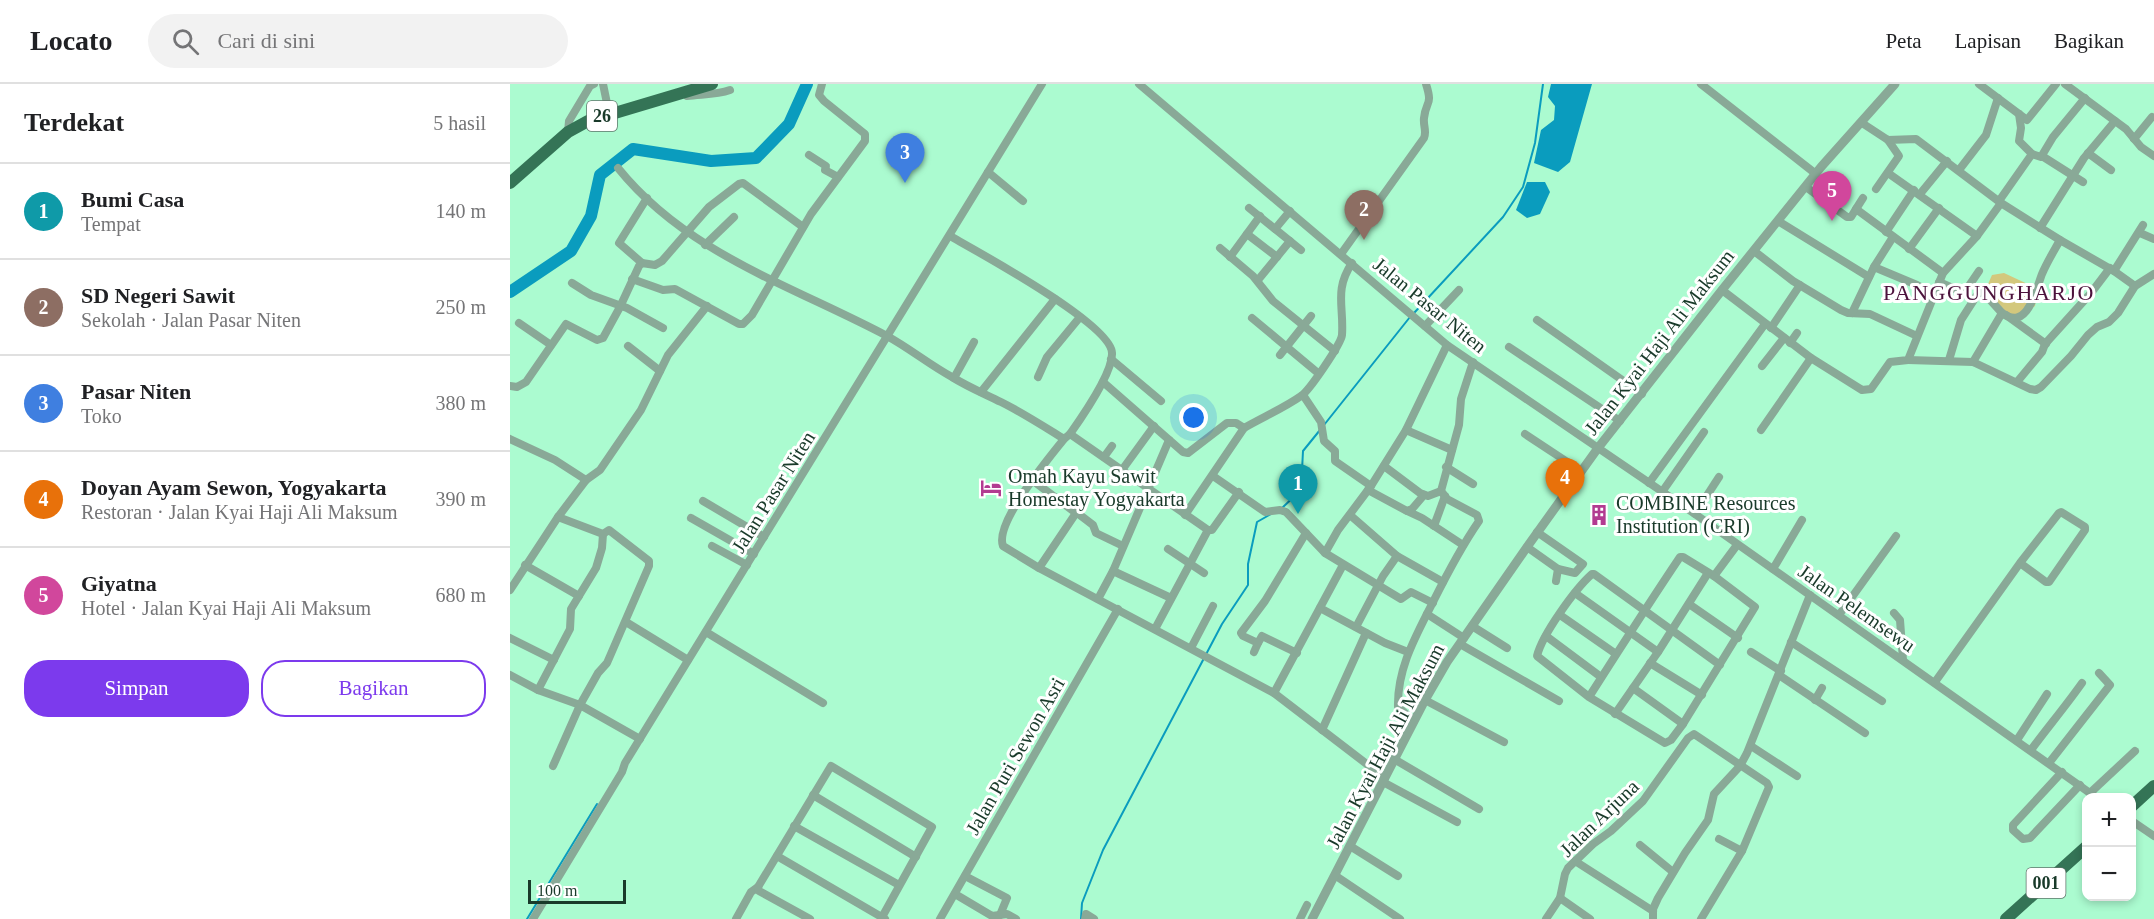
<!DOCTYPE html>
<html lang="id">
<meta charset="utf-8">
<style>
:root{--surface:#fff;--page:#f2f2f2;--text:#202124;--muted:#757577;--line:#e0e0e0;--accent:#7c3aed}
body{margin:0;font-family:Georgia,serif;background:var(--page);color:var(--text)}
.controls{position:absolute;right:18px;bottom:18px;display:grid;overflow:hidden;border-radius:12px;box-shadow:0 3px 9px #0003}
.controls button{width:54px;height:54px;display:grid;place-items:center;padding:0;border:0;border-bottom:2px solid var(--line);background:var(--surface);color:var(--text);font:30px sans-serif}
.scale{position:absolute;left:18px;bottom:15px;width:98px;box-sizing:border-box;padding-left:6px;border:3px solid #193a2a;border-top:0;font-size:16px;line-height:21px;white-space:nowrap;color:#193a2a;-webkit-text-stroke:4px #fff;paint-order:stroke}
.you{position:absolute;left:684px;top:334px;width:21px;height:21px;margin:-15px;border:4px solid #fff;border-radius:50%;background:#1a73e8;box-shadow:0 0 0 9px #1a73e833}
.badge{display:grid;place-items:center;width:39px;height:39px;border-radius:50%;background:var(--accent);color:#fff;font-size:20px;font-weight:700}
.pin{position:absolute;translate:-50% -50px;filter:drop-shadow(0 2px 3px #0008)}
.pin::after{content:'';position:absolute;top:32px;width:21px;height:18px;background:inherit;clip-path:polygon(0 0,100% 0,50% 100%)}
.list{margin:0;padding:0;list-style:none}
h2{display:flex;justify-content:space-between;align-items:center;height:78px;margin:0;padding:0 24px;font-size:26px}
h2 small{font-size:20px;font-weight:400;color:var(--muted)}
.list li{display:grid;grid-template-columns:39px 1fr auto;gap:18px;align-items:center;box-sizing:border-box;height:96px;padding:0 24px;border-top:2px solid var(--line)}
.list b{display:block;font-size:22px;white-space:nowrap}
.list p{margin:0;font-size:20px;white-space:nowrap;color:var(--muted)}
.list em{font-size:20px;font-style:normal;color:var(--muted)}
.actions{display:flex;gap:12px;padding:18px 24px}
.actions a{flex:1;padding:14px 0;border:2px solid var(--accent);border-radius:24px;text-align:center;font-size:21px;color:var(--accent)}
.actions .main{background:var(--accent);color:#fff}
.icon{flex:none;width:33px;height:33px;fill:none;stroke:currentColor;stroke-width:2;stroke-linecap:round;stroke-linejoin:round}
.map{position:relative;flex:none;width:1644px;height:835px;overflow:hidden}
header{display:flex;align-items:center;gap:36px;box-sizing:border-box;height:84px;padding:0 30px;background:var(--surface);border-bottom:2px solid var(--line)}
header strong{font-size:28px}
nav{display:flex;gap:33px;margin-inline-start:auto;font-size:21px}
.search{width:420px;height:54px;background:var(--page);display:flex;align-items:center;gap:15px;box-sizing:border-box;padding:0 21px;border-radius:33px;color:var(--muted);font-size:22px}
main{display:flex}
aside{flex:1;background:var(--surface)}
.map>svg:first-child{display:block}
.green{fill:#d3c87d}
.water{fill:#0a9cbe}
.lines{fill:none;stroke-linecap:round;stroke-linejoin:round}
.stream{stroke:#0a9cbe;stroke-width:2}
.river{stroke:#0a9cbe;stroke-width:12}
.minor{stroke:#89a997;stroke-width:8}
.tertiary{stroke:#89a997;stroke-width:9}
.primary{stroke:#347456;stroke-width:12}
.labels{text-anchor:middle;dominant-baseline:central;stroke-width:6;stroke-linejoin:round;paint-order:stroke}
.shield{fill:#fff;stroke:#5e756a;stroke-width:1.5}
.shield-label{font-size:18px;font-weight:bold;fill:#193a2a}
.street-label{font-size:20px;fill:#193a2a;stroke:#fff}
.poi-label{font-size:20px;fill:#193a2a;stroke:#fff;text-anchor:start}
.quarter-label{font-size:22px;letter-spacing:1.5px;fill:#4c133c;stroke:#fff}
</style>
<header>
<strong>Locato</strong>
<div class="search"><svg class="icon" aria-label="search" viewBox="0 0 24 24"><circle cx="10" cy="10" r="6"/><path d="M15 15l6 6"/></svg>Cari di sini</div>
<nav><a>Peta</a><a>Lapisan</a><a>Bagikan</a></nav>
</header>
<main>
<aside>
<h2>Terdekat<small>5 hasil</small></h2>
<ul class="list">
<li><span class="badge" style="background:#0f9aa8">1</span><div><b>Bumi Casa</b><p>Tempat</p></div><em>140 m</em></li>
<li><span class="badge" style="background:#8d6e63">2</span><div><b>SD Negeri Sawit</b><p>Sekolah · Jalan Pasar Niten</p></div><em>250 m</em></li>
<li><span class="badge" style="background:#3f7fe0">3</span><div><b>Pasar Niten</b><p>Toko</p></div><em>380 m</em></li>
<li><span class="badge" style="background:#e8710a">4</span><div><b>Doyan Ayam Sewon, Yogyakarta</b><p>Restoran · Jalan Kyai Haji Ali Maksum</p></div><em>390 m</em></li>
<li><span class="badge" style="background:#d1479c">5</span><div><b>Giyatna</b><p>Hotel · Jalan Kyai Haji Ali Maksum</p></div><em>680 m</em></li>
</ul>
<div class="actions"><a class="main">Simpan</a><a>Bagikan</a></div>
</aside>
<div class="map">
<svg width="1644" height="835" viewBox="0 0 1644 835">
<rect width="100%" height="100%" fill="#abfbd0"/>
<polygon class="green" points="1494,189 1528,205 1525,222 1512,233 1496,229 1475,207 1482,191"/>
<g class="water">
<polygon points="1041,0 1082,0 1060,78 1048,88 1024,79 1031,46 1044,36 1045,22 1038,13"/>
<polygon points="1017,98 1035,98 1040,108 1030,130 1017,134 1006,126"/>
</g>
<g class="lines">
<g class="stream">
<polyline points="904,229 993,133 1013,103 1025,59 1033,0"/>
<polyline points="814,341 900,233"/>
<polyline points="772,424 791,406 793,367 810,346"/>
<polyline points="17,835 87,720"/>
<polyline points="571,835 572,819 593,766 712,540 738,501 738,480 747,438 761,430"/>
</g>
<polyline class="river" points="0,208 61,167 81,132 90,91 123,65 201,77 246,74 279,40 297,0"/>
<g class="minor">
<polyline points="93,0 99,29"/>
<polyline points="629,0 937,261 1185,430 1587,714"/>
<polyline points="1191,0 1306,90"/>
<polyline points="1469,0 1517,36 1546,0"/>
<polyline points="1555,0 1616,45 1631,63 1644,72"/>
<path d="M177,12C192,10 206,11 220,6"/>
<polyline points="1509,30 1511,44 1509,57 1522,70"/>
<polyline points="58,48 59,37 80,2 84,0"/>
<polyline points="1624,55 1642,33"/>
<polyline points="1578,69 1601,86"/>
<polyline points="299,71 316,82 315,86 328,93"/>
<polyline points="1532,72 1573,98"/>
<path d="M108,84C177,170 283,202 377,252C399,264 420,281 442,293C458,303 475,310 491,318C513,329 533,342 554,355"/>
<polyline points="1449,86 1476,51 1488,14"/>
<polyline points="478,88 513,117"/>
<polyline points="1378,89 1467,152"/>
<polyline points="1296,103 1337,133 1341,133 1346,125 1433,189"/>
<polyline points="1366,105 1389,72 1378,56"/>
<polyline points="1410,110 1437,77"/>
<polyline points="1489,117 1522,70 1531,73 1543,53 1575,14"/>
<polyline points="1491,119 1550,156"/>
<polyline points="739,124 791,166"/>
<polyline points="1346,125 1353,114"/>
<polyline points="1268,137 1359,193"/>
<polyline points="1530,144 1574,74 1605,37"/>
<polyline points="765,145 780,127"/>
<polyline points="1376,148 1404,106"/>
<polyline points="1630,149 1644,155"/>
<polyline points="737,150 767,173"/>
<path d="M440,152C468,168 601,240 602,269C603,288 572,333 560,350L554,355C539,374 484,439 493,462L529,484L764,609L875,694"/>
<polyline points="195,161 224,133"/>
<polyline points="710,164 743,192 763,217 825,267"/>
<polyline points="1399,165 1429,124"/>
<polyline points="1244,167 1283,197 1331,226 1338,229 1360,230 1407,252"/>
<path d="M831,170L914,54C917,47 913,42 914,34C916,16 923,22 916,0"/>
<polyline points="720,173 750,132"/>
<polyline points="132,179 109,159 137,114"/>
<polyline points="1364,183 1407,201 1425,211"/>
<polyline points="1604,187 1625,202"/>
<polyline points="122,195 153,206 165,205 229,240 233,240 242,231 301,130 355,57 355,50 314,17 309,11 312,0"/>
<polyline points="748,196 780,157"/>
<polyline points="1429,198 1454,209 1469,187"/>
<polyline points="62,199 81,211 117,224 153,244"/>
<polyline points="1212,206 1301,274 1352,306 1361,305 1380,278 1398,276 1433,189 1467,152 1491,119 1406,55 1378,56 1352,39"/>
<polyline points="1342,229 1364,183 1383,153"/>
<polyline points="1496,231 1536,260"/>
<polyline points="742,234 808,289"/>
<polyline points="1027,236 1132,310"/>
<polyline points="9,239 41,261"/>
<polyline points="915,242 949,206"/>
<polyline points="1261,244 1290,201"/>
<polyline points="1280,259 1287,249"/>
<polyline points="118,262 150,287"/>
<polyline points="999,263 1110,337"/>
<polyline points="770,271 801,232"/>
<polyline points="601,275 651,317"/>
<polyline points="1398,276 1463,278 1520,305 1526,306 1531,303 1561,272 1578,251 1587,243 1599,238 1608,229 1625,202 1644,190"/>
<polyline points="1439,276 1451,236 1469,208 1473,208 1492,229"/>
<path d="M1463,278L1492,229C1518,248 1526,205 1532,190C1537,178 1544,167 1550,156L1604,187L1633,141"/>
<polyline points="1252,282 1274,254"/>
<polyline points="528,293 537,273 570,233"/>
<polyline points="444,294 464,258"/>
<path d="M593,298L673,368L678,369L717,339H726L734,344C753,333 774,324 791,312C799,307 831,260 832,251C834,222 824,206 842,179"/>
<polyline points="1507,298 1532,268 1535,260 1581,209 1600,184"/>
<polyline points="0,302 7,303 16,298 56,240 87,256 93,254 110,223 129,182 132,179 145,181 152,177 199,123 229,100 233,99 293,143"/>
<polyline points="471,308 545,215"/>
<polyline points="793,311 811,338 814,357 825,367 825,377 861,402"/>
<polyline points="896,346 942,366"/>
<polyline points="1251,346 1301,274"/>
<polyline points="560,350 698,446 645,545"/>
<polyline points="1015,350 1071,387"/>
<polyline points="0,355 45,376 76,396"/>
<polyline points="594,373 602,362"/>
<polyline points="874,382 910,409 918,412 931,407"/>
<polyline points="936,383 963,400"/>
<polyline points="612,386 644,342"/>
<polyline points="703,392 755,428 770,426 776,428 815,469 891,515 901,508 923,519"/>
<polyline points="522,396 566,429 529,484"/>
<polyline points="1139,399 1255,240"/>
<polyline points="858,406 897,427 902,425 914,411"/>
<polyline points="1152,408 1194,348"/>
<polyline points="193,417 254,453"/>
<polyline points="897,427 912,434 953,461"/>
<polyline points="566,428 583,441 586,449 613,462"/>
<polyline points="1185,430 1209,393"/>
<polyline points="675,431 734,344"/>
<polyline points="840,431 887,472 933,498"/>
<polyline points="181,434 244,470"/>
<polyline points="924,442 935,412"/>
<polyline points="698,446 702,446 729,408"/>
<polyline points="1027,448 1073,480 1065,489 1048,485"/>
<polyline points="202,462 237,481"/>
<polyline points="1017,463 1048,485 1046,497"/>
<polyline points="658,465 694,489"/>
<polyline points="815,469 828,446 861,402 896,346 937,261"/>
<polyline points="15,481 69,512"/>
<polyline points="1263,485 1292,436"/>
<polyline points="603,487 659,356"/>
<polyline points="1204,492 1227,461"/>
<polyline points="0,506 48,433 76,396 90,386 131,326 158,271 197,222"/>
<polyline points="1065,509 1148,568"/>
<polyline points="588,515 603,487 661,514"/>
<polyline points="1179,520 1228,554"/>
<polyline points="810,524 875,559 898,568"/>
<polyline points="1384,529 1390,536 1393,576"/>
<polyline points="917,530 954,554"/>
<polyline points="1050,531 1106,570"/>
<polyline points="1329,531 1386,452"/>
<polyline points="116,538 178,576"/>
<polyline points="962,542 997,564"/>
<polyline points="846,543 873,492 887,472"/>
<polyline points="196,548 313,619"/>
<polyline points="1036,552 1091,593"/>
<polyline points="0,554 44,576"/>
<polyline points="1281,558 1372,617"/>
<polyline points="950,560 1049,617"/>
<polyline points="681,564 703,522"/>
<polyline points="744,568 748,559"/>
<polyline points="1241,568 1271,587"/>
<polyline points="787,569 752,552 748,559 733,552 731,549 755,517 796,449"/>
<polyline points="1140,579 1192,611"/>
<polyline points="0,591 28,606 70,621 130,655"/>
<polyline points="1269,591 1355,649"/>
<polyline points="1425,598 1510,479 1549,429 1551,428 1575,443 1575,446 1539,498 1536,498 1510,479"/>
<polyline points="1123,604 1173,640"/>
<polyline points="28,606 60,545 61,525 86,484 92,464 93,450"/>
<polyline points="764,609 833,481"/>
<path d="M1079,613C1109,566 1139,519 1170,473H1173L1204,492L1245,523L1173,640L1161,656L1155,659L1079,613L1027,572C1032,551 1065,505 1082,490H1084L1210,581"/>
<polyline points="915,616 994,658"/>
<polyline points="1305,616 1312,604"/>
<polyline points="1105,630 1148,568 1198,489"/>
<path d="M904,637L888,623C887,584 906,552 923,518C937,490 951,463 969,437L967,431L937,415L931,407L949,341L951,315L963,278"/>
<polyline points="812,646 856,549"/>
<polyline points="1507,656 1537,610"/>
<polyline points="1241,662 1287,692"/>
<path d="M1521,666C1538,643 1555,623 1572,599"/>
<polyline points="884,675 969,725"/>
<polyline points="1539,679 1600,601 1589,589"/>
<polyline points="43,682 70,621 88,589 97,579 139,482 139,477 99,446 93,450 48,433"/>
<polyline points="1552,688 1503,741 1503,746 1513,755 1520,754 1570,701"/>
<polyline points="873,698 947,738"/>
<polyline points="1580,709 1625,667"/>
<polyline points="303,711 406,773"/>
<polyline points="1622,737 1644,752"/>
<polyline points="284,742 389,801"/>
<polyline points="1209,755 1232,767"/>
<polyline points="1130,761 1163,788"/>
<polyline points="840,762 888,792"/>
<polyline points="267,772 375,835"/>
<polyline points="1065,777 1143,827"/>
<polyline points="455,792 497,814 490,831"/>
<polyline points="826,792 890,835"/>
<polyline points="445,810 482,832 497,830 506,835"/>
<polyline points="1050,814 1080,835"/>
<polyline points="23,835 112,688 115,679 532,0"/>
<polyline points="226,835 241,808 248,803"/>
<polyline points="300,835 249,807 248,803 321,682 422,743 371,835"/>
<polyline points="430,835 608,525"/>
<polyline points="575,835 576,830 584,835"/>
<polyline points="790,835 797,821"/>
<polyline points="1036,835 1050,814 1055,790 1058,784 1083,760 1101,747 1133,717 1178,654 1184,650 1257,699 1259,703 1232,767 1191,835"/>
<polyline points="1143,835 1143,825 1148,814 1175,769 1198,736 1204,710 1230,682 1237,669 1300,511"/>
</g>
<polyline class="tertiary" points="802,835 915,616 937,578 1017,463 1088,364 1212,206 1311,83 1385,0"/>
<g class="primary">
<polyline points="0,99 58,48 78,37 202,0"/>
<polyline points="1622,722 1644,702"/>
<polyline points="1496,835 1576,763"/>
</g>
</g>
<defs>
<symbol id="hotel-bare" viewBox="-9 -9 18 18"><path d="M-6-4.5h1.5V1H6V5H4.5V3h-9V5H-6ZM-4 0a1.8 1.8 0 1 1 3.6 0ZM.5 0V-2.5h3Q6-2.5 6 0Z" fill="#b23b91" stroke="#fff" stroke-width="2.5" paint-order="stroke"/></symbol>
<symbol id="building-bare" viewBox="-9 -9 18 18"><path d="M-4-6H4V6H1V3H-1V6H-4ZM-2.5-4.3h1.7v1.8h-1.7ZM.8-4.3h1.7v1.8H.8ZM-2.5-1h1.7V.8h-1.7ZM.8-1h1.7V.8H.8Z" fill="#b23b91" stroke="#fff" stroke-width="2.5" paint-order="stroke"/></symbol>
</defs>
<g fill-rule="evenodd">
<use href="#hotel-bare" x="466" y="389" width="30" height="30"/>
<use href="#building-bare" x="1074" y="416" width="30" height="30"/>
</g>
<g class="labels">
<g class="shield">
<rect x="77" y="17" width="30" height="30" rx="4.5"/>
<rect x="1516.5" y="784" width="39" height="30" rx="4.5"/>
</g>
<g class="shield-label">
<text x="92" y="32">26</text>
<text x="1536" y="799">001</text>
</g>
<g class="street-label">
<text transform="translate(920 221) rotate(39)">Jalan Pasar Niten</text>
<text transform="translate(1149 258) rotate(-52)">Jalan Kyai Haji Ali Maksum</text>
<text transform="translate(263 408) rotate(-58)">Jalan Pasar Niten</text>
<text transform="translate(1347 524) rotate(35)">Jalan Pelemsewu</text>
<text transform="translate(875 662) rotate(-62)">Jalan Kyai Haji Ali Maksum</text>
<text transform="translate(505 672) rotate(-60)">Jalan Puri Sewon Asri</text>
<text transform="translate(1089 734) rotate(-44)">Jalan Arjuna</text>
</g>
<g class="poi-label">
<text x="498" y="392">Omah Kayu Sawit<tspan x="498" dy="23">Homestay Yogyakarta</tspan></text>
<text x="1106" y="419">COMBINE Resources<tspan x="1106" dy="23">Institution (CRI)</tspan></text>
</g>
<g class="quarter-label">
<text x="1479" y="208">PANGGUNGHARJO</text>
</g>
</g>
</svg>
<div class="controls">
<button>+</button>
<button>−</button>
</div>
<div class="scale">100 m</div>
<div class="you"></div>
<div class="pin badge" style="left:788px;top:430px;background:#0f9aa8">1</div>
<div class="pin badge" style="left:854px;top:156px;background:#8d6e63">2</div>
<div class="pin badge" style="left:395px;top:99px;background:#3f7fe0">3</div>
<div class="pin badge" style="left:1055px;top:424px;background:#e8710a">4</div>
<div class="pin badge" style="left:1322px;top:137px;background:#d1479c">5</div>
</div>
</main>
